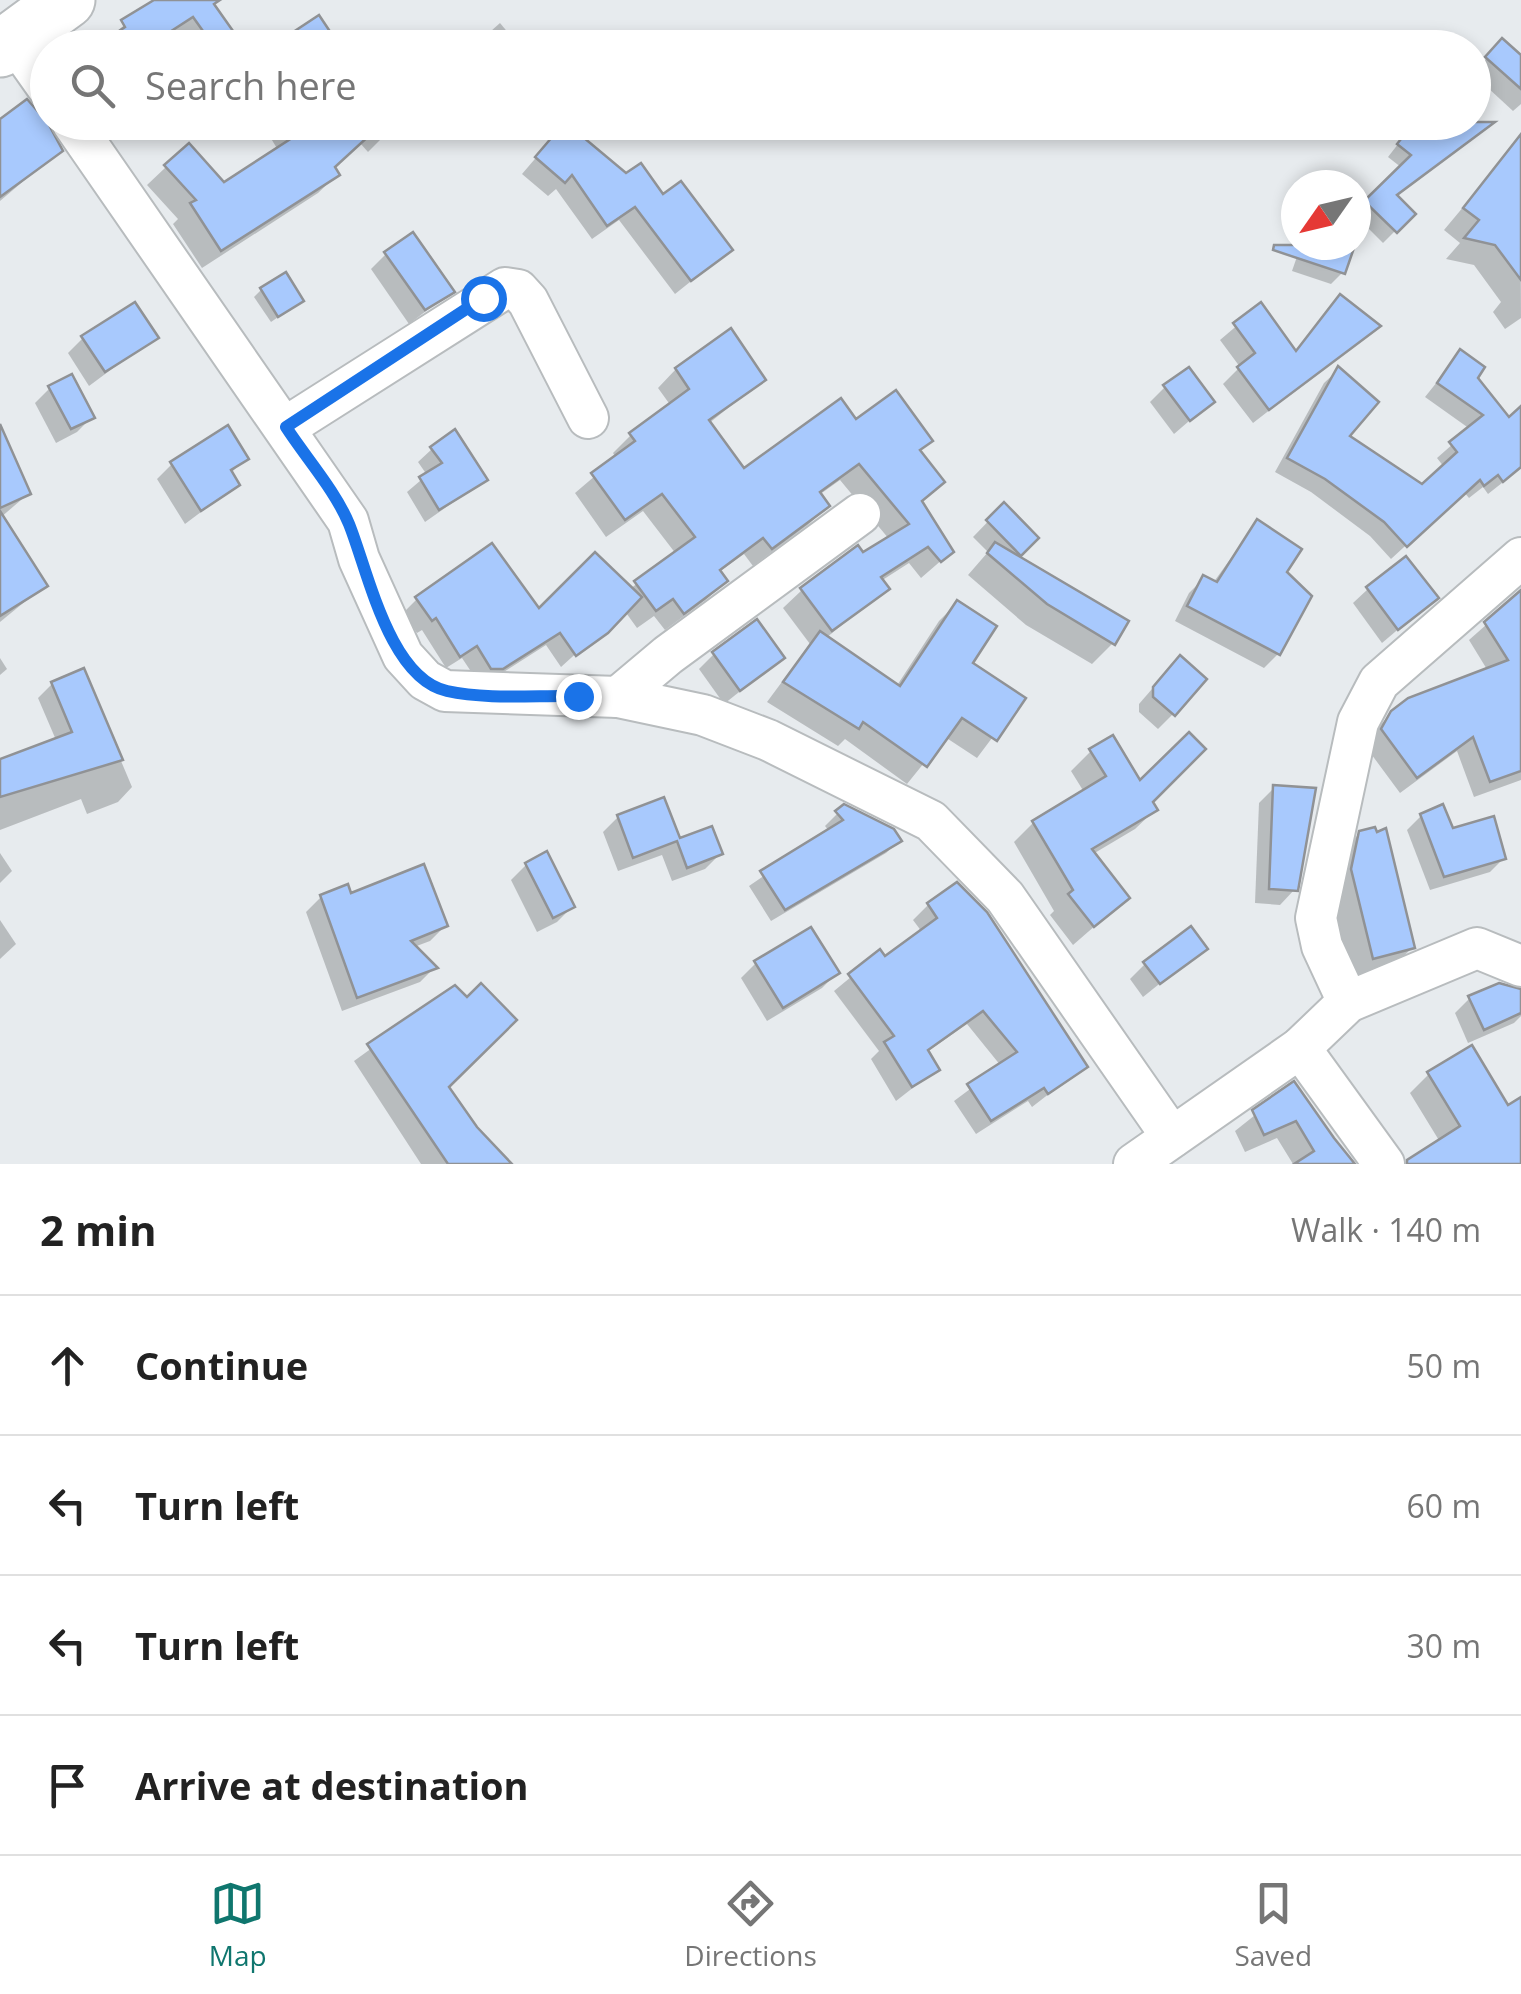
<!DOCTYPE html>
<meta charset="utf-8">
<style>
:root{--surface:#fff;--page:#f6f6f6;--text:#222;--muted:#767676;--line:#e0e0e0;--accent:#0f766e}
body{margin:0;font-family:"Open Sans",sans-serif;background:var(--page);color:var(--text)}
.compass{position:absolute;left:1281px;top:170px;width:90px;height:90px;border-radius:50%;background:var(--surface);box-shadow:0 5px 15px #0003;rotate:236deg}
.stop{position:absolute;width:30px;height:30px;margin:-22px;border:8px solid #1a73e8;border-radius:50%;background:#fff}
.stop.end{background:#1a73e8;border-color:#fff;box-shadow:0 2px 10px #0008}
.list{margin:0;padding:0;list-style:none}
h2{display:flex;justify-content:space-between;align-items:center;height:130px;margin:0;padding:0 40px;font-size:42px}
h2 small{font-size:32px;font-weight:400;color:var(--muted)}
.list li{display:grid;grid-template-columns:65px 1fr auto;gap:30px;align-items:center;box-sizing:border-box;height:140px;padding:0 40px;border-top:2px solid var(--line)}
.list b{display:block;font-size:38px;white-space:nowrap}
.list em{font-size:32px;font-style:normal;color:var(--muted)}
.icon{flex:none;width:55px;height:55px;fill:none;stroke:currentColor;stroke-width:2;stroke-linecap:round;stroke-linejoin:round}
.map{position:relative;flex:none;width:1521px;height:1164px;overflow:hidden}
.search{position:absolute;background:var(--surface);box-shadow:0 5px 15px #0003;left:30px;right:30px;top:30px;height:110px;display:flex;align-items:center;gap:25px;box-sizing:border-box;padding:0 35px;border-radius:55px;color:var(--muted);font-size:38px}
.sheet{height:690px;background:var(--surface)}
nav{display:flex;justify-content:space-around;align-items:center;box-sizing:border-box;height:140px;border-top:2px solid var(--line);background:var(--surface);font-size:28px;color:var(--muted)}
nav a{display:grid;justify-items:center;gap:5px}
nav .on{color:var(--accent)}
.map>svg:first-child{display:block}
.shadow{fill:#0003}
.building{fill:#a8c9fd;stroke:#909295;stroke-width:2.5}
.lines{fill:none;stroke-linecap:round;stroke-linejoin:round}
.street-casing{stroke:#b8bcbe;stroke-width:44}
.secondary-casing{stroke:#b8bcbe;stroke-width:59}
.street{stroke:#fff;stroke-width:40}
.secondary{stroke:#fff;stroke-width:55}
.route{stroke:#1a73e8;stroke-width:12}
</style>
<div class="map">
<svg width="1521" height="1164" viewBox="0 0 1521 1164">
<rect width="100%" height="100%" fill="#e7ebee"/>
<g class="shadow">
<polygon points="153,0 208,0 216,42 208,48 193,48 182,33 176,38 173,33 149,48 98,48"/>
<polygon points="500,23 521,48 472,48"/>
<polygon points="1488,56 1521,58 1521,104 1513,111 1474,75"/>
<polygon points="0,122 60,150 0,201"/>
<polygon points="261,122 398,122 368,152 360,143 333,168 337,175 318,193 202,268 173,224 178,219 147,185 166,167 224,185 278,150"/>
<polygon points="1480,131 1395,197 1412,214 1383,243 1360,220 1356,234 1356,213 1402,168 1388,157 1402,139"/>
<polygon points="552,139 663,198 730,250 675,294 619,220 592,239 556,189 548,196 522,174"/>
<polygon points="1520,139 1521,318 1505,329 1493,312 1501,302 1474,265 1446,259 1460,243 1444,230"/>
<polygon points="1301,245 1352,245 1343,272 1331,284 1292,271"/>
<polygon points="386,254 451,292 409,324 371,269"/>
<polygon points="261,290 301,301 271,322 254,297"/>
<polygon points="1340,297 1377,327 1253,423 1223,384 1240,367 1220,340 1260,306 1294,352"/>
<polygon points="155,337 89,386 68,353 83,338"/>
<polygon points="1461,352 1508,420 1521,409 1521,468 1488,494 1483,487 1469,498 1464,492 1391,559 1370,536 1311,492 1275,472 1324,383 1338,370 1346,437 1422,487 1444,467 1437,458 1470,429 1425,397"/>
<polygon points="676,369 763,380 708,424 744,471 856,423 918,452 920,503 951,552 921,578 909,563 881,581 886,589 826,638 896,687 939,621 957,603 969,664 1022,698 977,758 945,737 907,784 845,739 838,746 767,702 810,644 783,608 802,590 889,539 840,480 819,495 827,506 809,524 753,566 744,554 719,572 725,581 707,599 665,630 654,616 637,628 624,610 561,667 546,645 488,682 478,682 462,658 446,668 422,630 417,633 403,613 417,599 538,612 630,589 676,554 643,511 606,537 575,493 616,458 613,453 631,435 671,406 658,388"/>
<polygon points="1165,387 1211,402 1174,434 1150,402"/>
<polygon points="50,388 92,417 77,432 56,443 35,403"/>
<polygon points="0,430 28,494 0,518"/>
<polygon points="432,449 485,480 425,522 407,492 427,475 418,462"/>
<polygon points="246,458 230,474 237,485 185,524 157,479 172,464"/>
<polygon points="1004,505 1036,538 1016,557 1113,643 1092,664 1026,625 968,575 988,552 973,537"/>
<polygon points="1257,522 1284,572 1278,654 1264,668 1175,621 1189,593 1204,578 1213,583"/>
<polygon points="0,540 44,586 0,622"/>
<polygon points="1368,589 1435,598 1382,643 1353,603"/>
<polygon points="1521,594 1521,780 1474,797 1457,751 1400,793 1366,747 1375,730 1392,713 1488,671 1469,640"/>
<polygon points="714,654 782,658 724,704 699,669"/>
<polygon points="0,658 7,669 0,675"/>
<polygon points="83,671 132,787 118,802 87,814 81,799 0,830 0,761 56,740 38,698 52,684"/>
<polygon points="1165,674 1173,714 1158,729 1139,712 1139,704"/>
<polygon points="1091,751 1155,810 1135,829 1093,854 1127,898 1073,945 1050,915 1054,911 1014,842 1033,823 1084,792 1071,771"/>
<polygon points="1274,788 1295,889 1280,905 1255,903 1259,803"/>
<polygon points="844,807 899,841 886,853 771,921 749,886 829,831 825,826"/>
<polygon points="1421,816 1452,831 1504,858 1490,872 1430,890 1407,830"/>
<polygon points="618,817 679,842 720,854 705,869 672,881 662,855 618,871 603,832"/>
<polygon points="1384,831 1412,948 1389,970 1351,980 1329,893 1337,856 1360,833"/>
<polygon points="0,853 12,871 0,883"/>
<polygon points="526,865 572,907 557,922 537,932 511,880"/>
<polygon points="350,896 445,926 430,941 414,947 434,968 420,982 342,1011 306,912 321,897"/>
<polygon points="928,905 1085,1066 1032,1107 1028,1101 976,1134 954,1101 1001,1066 967,1024 927,1052 937,1069 896,1101 871,1059 879,1051 834,991 880,953 885,960 922,932 913,920"/>
<polygon points="0,920 16,944 0,959"/>
<polygon points="1204,948 1143,997 1130,979 1145,964"/>
<polygon points="756,963 837,973 822,988 767,1021 741,978"/>
<polygon points="455,988 446,1087 475,1129 509,1164 421,1164 354,1061"/>
<polygon points="1521,991 1521,1016 1514,1023 1468,1043 1455,1013 1470,998"/>
<polygon points="1429,1074 1507,1108 1521,1110 1521,1164 1406,1164 1440,1142 1410,1093"/>
<polygon points="1294,1084 1352,1164 1293,1164 1277,1138 1245,1152 1235,1131"/>
</g>
<g class="building">
<polygon points="154,0 220,0 214,4 245,48 215,48 193,17 145,48 93,48 125,27 121,20"/>
<polygon points="319,15 341,48 269,48"/>
<polygon points="1502,38 1521,55 1521,89 1485,57"/>
<polygon points="27,99 48,123 63,151 0,197 0,119"/>
<polygon points="291,122 384,122 335,167 340,175 221,251 190,203 196,200 164,165 189,143 224,182 298,134"/>
<polygon points="565,122 626,173 641,163 663,194 681,181 733,250 691,281 635,207 607,226 572,175 565,183 535,157"/>
<polygon points="1438,122 1495,122 1397,195 1416,214 1397,233 1364,201 1411,155 1397,144 1413,124 1428,135"/>
<polygon points="1521,134 1521,280 1495,245 1464,238 1479,220 1463,208"/>
<polygon points="413,232 455,292 425,310 384,252"/>
<polygon points="1274,245 1355,245 1345,274 1273,250"/>
<polygon points="286,272 304,301 278,317 260,288"/>
<polygon points="1340,294 1381,326 1269,410 1237,367 1255,353 1233,323 1261,302 1296,351"/>
<polygon points="135,302 159,338 105,372 81,336"/>
<polygon points="731,328 766,380 709,420 744,468 841,398 856,419 896,390 933,441 920,450 945,482 922,501 954,552 941,562 928,547 881,577 890,589 832,631 800,588 858,545 863,552 909,524 859,464 820,492 830,506 772,549 763,538 720,570 728,581 684,614 673,599 656,611 634,581 695,537 662,494 625,520 591,473 635,441 629,433 689,389 675,368"/>
<polygon points="1460,349 1485,367 1478,378 1509,417 1521,406 1521,467 1503,482 1498,475 1484,486 1480,480 1407,547 1384,522 1325,479 1287,458 1338,366 1379,402 1350,436 1422,484 1457,452 1449,442 1483,415 1437,383"/>
<polygon points="1189,367 1215,402 1190,421 1163,385"/>
<polygon points="72,374 95,418 71,429 48,386"/>
<polygon points="0,424 31,494 0,508"/>
<polygon points="228,425 249,459 231,470 240,485 201,511 170,462"/>
<polygon points="455,429 488,480 439,510 419,477 442,463 430,447"/>
<polygon points="1004,502 1039,538 1021,556 986,520"/>
<polygon points="0,511 48,586 0,616"/>
<polygon points="1257,519 1302,549 1287,572 1312,596 1280,655 1187,606 1203,575 1217,582"/>
<polygon points="995,542 1129,621 1115,645 1047,604 987,553"/>
<polygon points="492,543 539,608 595,552 642,597 608,633 576,656 560,633 503,669 491,669 477,646 460,657 436,618 432,621 415,597"/>
<polygon points="1406,556 1439,598 1398,630 1366,587"/>
<polygon points="1521,590 1521,771 1490,782 1473,737 1417,778 1381,729 1391,711 1408,698 1508,660 1484,622"/>
<polygon points="957,600 997,626 973,663 1026,698 997,741 962,718 927,767 863,722 859,729 783,682 820,631 900,686"/>
<polygon points="757,619 785,658 740,691 712,652"/>
<polygon points="1180,655 1207,679 1175,716 1153,697 1153,687"/>
<polygon points="84,668 123,760 0,797 0,759 72,732 51,682"/>
<polygon points="1189,732 1206,749 1153,802 1158,810 1092,849 1130,898 1094,927 1068,894 1073,890 1032,821 1106,776 1089,749 1113,735 1140,780"/>
<polygon points="1273,785 1316,788 1298,891 1269,889"/>
<polygon points="664,797 680,838 712,826 723,854 687,868 677,841 633,858 617,815"/>
<polygon points="844,804 894,829 902,841 785,910 760,871 843,820 835,811"/>
<polygon points="1443,804 1453,828 1494,816 1506,859 1444,877 1420,814"/>
<polygon points="1375,827 1377,832 1386,828 1415,948 1373,959 1351,869 1359,831"/>
<polygon points="547,851 575,907 553,918 525,863"/>
<polygon points="424,864 448,926 411,941 438,968 357,998 320,895 348,884 351,893"/>
<polygon points="957,882 987,912 1088,1067 1048,1094 1044,1088 991,1121 967,1084 1017,1052 983,1011 928,1050 940,1070 912,1087 884,1042 894,1036 848,974 880,949 885,956 937,918 927,903"/>
<polygon points="1191,926 1208,949 1160,984 1143,962"/>
<polygon points="811,927 840,973 783,1008 754,961"/>
<polygon points="481,983 517,1020 449,1087 477,1127 512,1164 448,1164 367,1044 455,985 467,997"/>
<polygon points="1499,983 1521,989 1521,1013 1484,1030 1468,996"/>
<polygon points="1472,1045 1508,1105 1521,1097 1521,1164 1407,1164 1407,1160 1460,1126 1427,1072"/>
<polygon points="1294,1081 1334,1138 1355,1164 1294,1164 1314,1151 1296,1121 1264,1135 1252,1110"/>
</g>
<g class="lines">
<defs>
<g id="street">
<polyline points="14,40 48,88"/>
<polyline points="72,122 348,521 359,559 403,656 425,680 445,691 618,697 703,715 768,740 931,821 1005,897 1172,1137"/>
<polyline points="286,427 505,288 518,290 528,301 588,418"/>
<polyline points="618,697 668,655 860,514"/>
<polyline points="1348,1002 1322,946 1316,918 1358,722 1379,682 1521,558"/>
<polyline points="1300,1048 1384,1164"/>
<polyline points="1134,1164 1300,1048 1348,1002 1477,948 1521,966"/>
</g>
<polyline id="secondary" points="0,49 67,0"/>
</defs>
<use href="#street" class="street-casing"/>
<use href="#secondary" class="secondary-casing"/>
<use href="#street" class="street"/>
<use href="#secondary" class="secondary"/>
</g>
<g class="lines">
<path class="route" d="M483,298L286,427C306,458 335,490 349,524C368,571 389,678 447,691C487,700 537,695 578,696"/>
</g>
</svg>
<svg class="compass" viewBox="-18 -18 36 36"><path d="M0-13l5 13h-10z" fill="#e53935"/><path d="M0 13l5-13h-10z" fill="#767676"/></svg>
<div class="stop" style="left:483px;top:298px"></div>
<div class="stop end" style="left:578px;top:696px"></div>
<div class="search"><svg class="icon" aria-label="search" viewBox="0 0 24 24"><circle cx="10" cy="10" r="6"/><path d="M15 15l6 6"/></svg>Search here</div>
</div>
<section class="sheet">
<h2>2 min<small>Walk · 140 m</small></h2>
<ul class="list">
<li><svg class="icon" aria-label="ahead" viewBox="0 0 24 24"><path d="M12 20V5M6 11l6-6 6 6"/></svg><div><b>Continue</b></div><em>50 m</em></li>
<li><svg class="icon" aria-label="left" viewBox="0 0 24 24"><path d="M17 20v-9H6M10 6l-5 5 5 5"/></svg><div><b>Turn left</b></div><em>60 m</em></li>
<li><svg class="icon" aria-label="left" viewBox="0 0 24 24"><path d="M17 20v-9H6M10 6l-5 5 5 5"/></svg><div><b>Turn left</b></div><em>30 m</em></li>
<li><svg class="icon" aria-label="arrive" viewBox="0 0 24 24"><path d="M6 21V4h12l-3 4 3 4H6"/></svg><div><b>Arrive at destination</b></div></li>
</ul>
</section>
<nav>
<a class="on"><svg class="icon" aria-label="map" viewBox="0 0 24 24"><path d="M3 6l6-2 6 2 6-2v14l-6 2-6-2-6 2zM9 4v14M15 6v14"/></svg>Map</a>
<a><svg class="icon" aria-label="directions" viewBox="0 0 24 24"><path d="M12 3l9 9-9 9-9-9zM9 14v-3h6M13 9l2 2-2 2"/></svg>Directions</a>
<a><svg class="icon" aria-label="saved" viewBox="0 0 24 24"><path d="M7 4h10v16l-5-4-5 4z"/></svg>Saved</a>
</nav>
